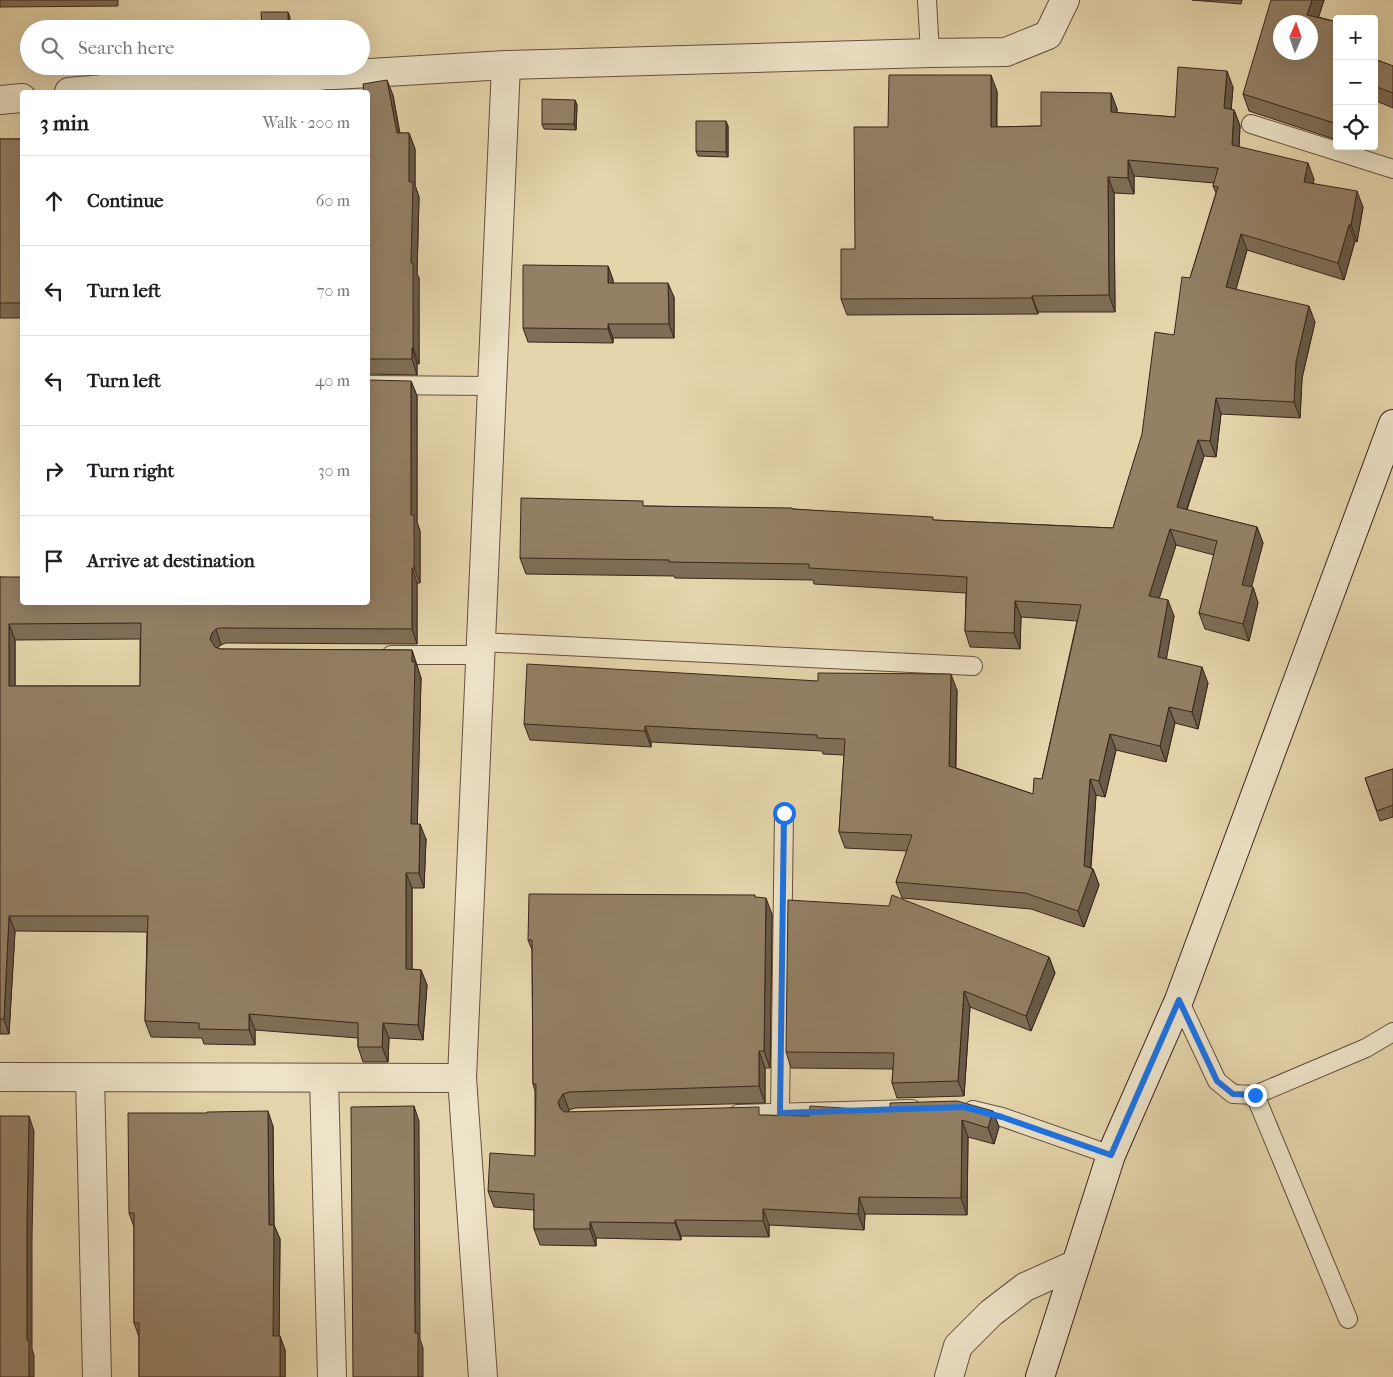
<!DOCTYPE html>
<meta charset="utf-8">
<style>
:root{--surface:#fff;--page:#f6f6f6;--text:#202124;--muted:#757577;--line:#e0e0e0}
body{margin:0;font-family:"IM FELL French Canon",serif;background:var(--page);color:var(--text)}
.controls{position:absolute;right:15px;top:15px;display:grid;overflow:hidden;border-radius:5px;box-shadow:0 5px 20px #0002}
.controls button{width:45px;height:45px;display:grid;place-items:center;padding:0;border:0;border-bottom:1px solid var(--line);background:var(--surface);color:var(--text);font:25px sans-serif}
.compass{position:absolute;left:1273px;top:15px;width:45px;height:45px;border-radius:50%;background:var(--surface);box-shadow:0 5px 20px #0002;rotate:2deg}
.stop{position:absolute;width:15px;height:15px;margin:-11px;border:4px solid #1a73e8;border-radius:50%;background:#fff}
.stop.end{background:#1a73e8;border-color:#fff;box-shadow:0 1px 5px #0008}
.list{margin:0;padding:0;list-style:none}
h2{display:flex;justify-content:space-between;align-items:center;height:65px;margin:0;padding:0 20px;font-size:21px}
h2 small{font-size:16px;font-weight:400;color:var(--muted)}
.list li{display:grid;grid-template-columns:32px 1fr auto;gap:15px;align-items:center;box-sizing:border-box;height:90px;padding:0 20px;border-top:1px solid var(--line)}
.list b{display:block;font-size:19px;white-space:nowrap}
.list em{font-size:16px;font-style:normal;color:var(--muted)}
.icon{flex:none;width:28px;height:28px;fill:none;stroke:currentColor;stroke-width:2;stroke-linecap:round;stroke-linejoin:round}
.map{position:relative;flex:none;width:1393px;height:1377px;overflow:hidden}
.search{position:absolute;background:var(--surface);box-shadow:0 5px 20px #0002;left:20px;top:20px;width:350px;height:55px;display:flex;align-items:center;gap:12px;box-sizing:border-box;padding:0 18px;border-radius:28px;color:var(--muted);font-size:19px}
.panel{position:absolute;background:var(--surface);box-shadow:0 5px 20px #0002;left:20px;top:90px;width:350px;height:515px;border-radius:5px}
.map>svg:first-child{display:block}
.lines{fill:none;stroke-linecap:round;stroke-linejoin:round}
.lane-casing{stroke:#65503e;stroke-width:20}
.street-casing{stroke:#65503e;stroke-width:30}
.secondary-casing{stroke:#3a2419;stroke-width:30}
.lane{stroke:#eee4c9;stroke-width:18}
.street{stroke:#eee4c9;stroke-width:28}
.secondary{stroke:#eee4c9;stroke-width:28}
.wall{fill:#7e6e57;stroke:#3a2419;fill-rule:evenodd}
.shaded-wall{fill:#675a47;stroke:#3a2419}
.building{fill:#938065;stroke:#3a2419;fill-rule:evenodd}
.route{stroke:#1a73e8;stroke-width:6}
</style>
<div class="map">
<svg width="1393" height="1377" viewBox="0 0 1393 1377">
<rect width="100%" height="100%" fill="#e5d5ac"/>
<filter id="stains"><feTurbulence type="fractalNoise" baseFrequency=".004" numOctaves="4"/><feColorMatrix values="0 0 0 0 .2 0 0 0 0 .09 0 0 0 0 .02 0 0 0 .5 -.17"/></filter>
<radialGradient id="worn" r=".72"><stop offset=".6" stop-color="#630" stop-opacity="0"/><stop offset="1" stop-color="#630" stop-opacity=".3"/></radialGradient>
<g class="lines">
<defs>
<g id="lane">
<polyline points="927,0 930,53"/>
<polyline points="1251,124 1393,169"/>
<polyline points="368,385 492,386"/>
<polyline points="480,642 973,666"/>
<polyline points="391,655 480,655"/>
<polyline points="1179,1000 1217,1081 1233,1094 1255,1095 1366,1048 1393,1032"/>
<polyline points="1255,1095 1348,1319"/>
<polyline points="973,1110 1002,1117 1111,1155"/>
<polyline points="780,1113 784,813"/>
<polyline points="738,1114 912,1109"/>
</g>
<g id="street">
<polyline points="69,92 114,88 506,65 930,53 1006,52 1048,35 1065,0"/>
<polyline points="0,100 22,98"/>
<polyline points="0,1077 462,1078"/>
<polyline points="90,1078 97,1377"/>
<polyline points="324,1078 332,1377"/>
<polyline points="483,1377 462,1078 506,65"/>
<polyline points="949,1377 958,1346 991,1313 1025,1287 1076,1264"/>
</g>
<polyline id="secondary" points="1040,1377 1111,1155 1179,1000 1393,424"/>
</defs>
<use href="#lane" class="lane-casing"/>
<use href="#street" class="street-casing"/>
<use href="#secondary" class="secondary-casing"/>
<use href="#lane" class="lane"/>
<use href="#street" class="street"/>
<use href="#secondary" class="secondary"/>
</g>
<g class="wall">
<polygon points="0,0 118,0 118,6 0,7"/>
<polygon points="1192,0 1242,0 1241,4"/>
<polygon points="1324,0 1318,17 1337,22 1337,140 1249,111 1243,94"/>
<polygon points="1374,59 1393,66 1393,108 1374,100"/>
<polygon points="1233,87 1231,109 1234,110 1240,126 1239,147 1314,179 1313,183 1363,207 1357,242 1355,241 1344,280 1247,250 1236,289 1315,322 1302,378 1300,418 1221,414 1216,457 1204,456 1187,510 1257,527 1263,543 1251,587 1253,587 1258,603 1249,641 1205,629 1199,613 1214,555 1176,545 1159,598 1174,616 1166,659 1208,683 1198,729 1175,723 1166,762 1116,750 1105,797 1096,795 1091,868 1093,869 1099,885 1084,927 1031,909 902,898 896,882 907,851 845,848 839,832 844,755 823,754 822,751 651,742 651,747 530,740 524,724 957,690 956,768 1033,794 1042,779 1077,621 1021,617 1020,649 970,647 965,631 966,593 814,584 813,580 675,578 674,576 526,574 520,558 644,506 793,509 934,520 1113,528 1174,335 1190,278 1216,193 1213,186 1214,183 1134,176 1134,194 1114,193 1115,312 1038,312 1038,314 847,315 841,299 888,127 997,91 997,127 1041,126 1111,93 1117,109 1117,113 1175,117"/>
<polygon points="368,92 393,95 400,133 409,133 415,149 415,185 419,197 417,274 419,278 419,364 417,364 417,375 368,374"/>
<polygon points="575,100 577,105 576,130 544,129 542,124"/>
<polygon points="728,126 728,157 698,156 696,151"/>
<rect x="0" y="139" width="22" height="179"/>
<polygon points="608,266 613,280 613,283 674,297 674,338 613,338 613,343 528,342 523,328"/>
<path d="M411,381L417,396V522L420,531V583H417V644L226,643L221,645L217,648L220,649L412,650L421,678L417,824L426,839L424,888H412V969L421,970L427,985L423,1040L389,1038L388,1062H363L358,1047V1038L255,1030V1045L204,1044L202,1038L151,1037L145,1021L147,932L15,931L9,1034H0V577L368,602ZM140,639V686H15V640Z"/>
<polygon points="1393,769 1393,817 1380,821 1365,778"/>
<polygon points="756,897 772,914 770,1068 765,1068 765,1103 575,1108 569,1110 568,1112 809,1116 890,1111 993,1111 999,1127 994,1144 968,1137 967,1215 865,1214 864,1230 769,1225 769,1237 681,1236 681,1240 596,1238 596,1246 540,1245 534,1229 534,1210 494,1207 488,1191 535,1156 535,1091 533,1084 532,950 528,940"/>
<polygon points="1049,957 1055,973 1031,1031 970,1007 964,1096 897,1098 892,1083 893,1069 791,1068 786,1052"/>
<polygon points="273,1126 274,1225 280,1239 279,1336 280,1336 285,1350 285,1377 139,1377 139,1337 134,1323 134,1227 129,1213"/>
</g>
<g class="shaded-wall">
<polygon points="1312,0 1324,0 1314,32 1307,15"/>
<polygon points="288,12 290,17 290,29 288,29"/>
<polygon points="1227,71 1233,87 1230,124 1224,108"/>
<polygon points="991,75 997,91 996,143 991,127"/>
<polygon points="387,80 393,95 402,149 397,133"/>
<polygon points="1111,93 1117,109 1117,128 1111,112"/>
<polygon points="575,100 577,105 576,130 574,124"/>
<polygon points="1234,110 1240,126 1238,162 1232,145"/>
<polygon points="726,121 728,126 728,157 726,152"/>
<polygon points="409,133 415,149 415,185 419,197 417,274 419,278 419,364 413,348 409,182"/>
<polygon points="1128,160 1134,176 1134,194 1128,178"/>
<polygon points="1308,163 1314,179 1310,198 1304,182"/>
<polygon points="1108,177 1114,193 1115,312 1109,295"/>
<polygon points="1357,191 1363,207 1357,242 1351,225"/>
<polygon points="1349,225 1355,241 1344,280 1338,263"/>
<polygon points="1241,234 1247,250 1232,303 1226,287"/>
<polygon points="608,266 613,280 613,297 608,283"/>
<polygon points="668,283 674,297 674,338 669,324"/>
<polygon points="1032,296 1038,312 1038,314 1032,298"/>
<polygon points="1309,306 1315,322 1302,378 1300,418 1294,402 1296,362"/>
<polygon points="608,324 613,338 613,343 608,329"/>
<polygon points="412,348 417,364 417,375 412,359"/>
<polygon points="411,381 417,396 417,522 420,531 420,583 414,568 411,515"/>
<polygon points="1216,398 1221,414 1216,457 1210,441"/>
<polygon points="1198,440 1204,456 1182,523 1177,507"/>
<polygon points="1257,527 1263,543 1248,601 1242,585"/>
<polygon points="1170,529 1176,545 1155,612 1149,596"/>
<polygon points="412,568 417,583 417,644 412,629"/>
<polygon points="1253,587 1258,603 1249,641 1243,624"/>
<polygon points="1168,600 1174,616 1164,673 1158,657"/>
<polygon points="1015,601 1021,617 1020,649 1014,633"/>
<polygon points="9,624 15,640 15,701 9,686"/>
<polygon points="216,629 221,645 217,648 215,654 210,639 212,633"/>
<polygon points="412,650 421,678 417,839 411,824"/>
<polygon points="1202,667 1208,683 1198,729 1192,712"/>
<polygon points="951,674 957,690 955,782 949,766"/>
<polygon points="1169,707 1175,723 1166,762 1160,746"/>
<polygon points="645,726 651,742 651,747 645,731"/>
<polygon points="1110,734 1116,750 1105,797 1099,781"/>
<polygon points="1090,779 1096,795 1090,876 1093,869 1099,885 1084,927 1078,911 1084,866"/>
<polygon points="420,824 426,839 424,888 419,873"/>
<polygon points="406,873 412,888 412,984 406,969"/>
<polygon points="766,898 772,914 770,1068 764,1051"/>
<polygon points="9,916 15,931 9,1034 4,1019"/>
<polygon points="1049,957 1055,973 1031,1031 1026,1016"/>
<polygon points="421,970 427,985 423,1040 418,1025"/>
<polygon points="964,991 970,1007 964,1096 958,1081"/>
<polygon points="249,1014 255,1030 255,1045 249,1030"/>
<polygon points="383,1023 389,1038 388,1062 382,1047"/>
<polygon points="759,1051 765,1068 765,1103 759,1086"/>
<polygon points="563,1094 569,1110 564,1119 558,1102"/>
<polygon points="414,1106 419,1121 420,1339 423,1348 423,1377 418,1377 415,1333"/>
<polygon points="268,1111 273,1126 274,1225 280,1239 279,1350 273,1336 269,1225"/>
<polygon points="993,1111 999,1127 994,1144 988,1128"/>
<polygon points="29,1116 34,1131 32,1237 32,1349 34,1355 34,1377 29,1377 27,1340 27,1222"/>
<polygon points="962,1120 968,1137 967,1215 961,1198"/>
<polygon points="859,1197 865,1214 864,1230 858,1214"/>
<polygon points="763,1209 769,1225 769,1237 763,1221"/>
<polygon points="675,1220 681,1236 681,1240 675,1223"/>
<polygon points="590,1222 596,1238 596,1246 590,1229"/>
<polygon points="280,1336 285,1350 285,1377 280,1377"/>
</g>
<g class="building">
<path d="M1271,0H1312L1307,15L1337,22V124L1243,94ZM1280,22H1310V52H1280Z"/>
<polygon points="261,12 288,12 288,29 262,29"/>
<polygon points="1374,59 1393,66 1393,93 1374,86"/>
<polygon points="1178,67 1227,71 1224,108 1234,110 1232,145 1308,163 1304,182 1357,191 1351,225 1349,225 1338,263 1241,234 1226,287 1309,306 1296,362 1294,402 1216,398 1210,441 1198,440 1177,507 1257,527 1242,585 1253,587 1243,624 1199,613 1217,541 1170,529 1149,596 1168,600 1158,657 1202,667 1192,712 1169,707 1160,746 1110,734 1099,781 1090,779 1084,866 1093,869 1078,911 1025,893 896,882 912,835 839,832 845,739 817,738 817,735 645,726 645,731 524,724 527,664 818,681 818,673 951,674 949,766 1033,794 1034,778 1042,779 1081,605 1015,601 1014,633 965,631 967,577 809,568 809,564 669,562 669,560 520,558 521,498 643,501 643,506 792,508 792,509 933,517 933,520 1113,528 1142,434 1155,332 1174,335 1182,277 1190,278 1218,187 1213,186 1218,168 1128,160 1128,178 1108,177 1109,295 1032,296 1032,298 841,299 841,249 855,249 854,127 888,127 889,75 991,75 991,127 1041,126 1041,92 1111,93 1111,112 1175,117"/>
<polygon points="387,80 397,133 409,133 409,182 413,182 411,263 413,263 413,348 412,348 412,359 368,359 368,92 324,92 324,90 364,92 363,84"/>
<polygon points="542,99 575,100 574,124 542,124"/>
<polygon points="696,121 726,121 726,152 696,151"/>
<rect x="0" y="139" width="22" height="164"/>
<polygon points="523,265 608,266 608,283 668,283 669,324 608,324 608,329 523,328"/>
<path d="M368,380L411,381V515H414V568H412V629L220,628L216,629L212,633L210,639L215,647L220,649L412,650V662H415L411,824H420L419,873H406V969L421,970L418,1025L383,1023L382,1047H358V1023L249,1014V1030L199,1029V1023L145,1021L148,916H9L4,1019H0V577H22V602H368ZM141,623L140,686H9V624Z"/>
<polygon points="1393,769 1393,805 1377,811 1365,778"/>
<polygon points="529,894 755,895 755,897 766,898 764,1051 759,1051 759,1086 569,1092 563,1094 558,1102 560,1108 564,1112 759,1107 759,1115 809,1116 810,1106 890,1111 890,1103 957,1101 993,1111 988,1128 962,1120 961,1198 859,1197 858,1214 763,1209 763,1221 675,1220 675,1223 590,1222 590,1229 534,1229 534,1194 488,1191 490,1153 535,1156 536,1084 533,1084 532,940 528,940"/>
<polygon points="892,895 1049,957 1026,1016 964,991 958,1081 892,1083 894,1053 786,1052 788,900 889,906"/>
<polygon points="414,1106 415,1333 418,1333 418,1377 353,1377 351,1107"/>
<polygon points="268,1111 269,1225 274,1225 273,1336 280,1336 280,1377 139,1377 139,1323 134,1323 134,1213 129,1213 128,1113 207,1113 207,1112"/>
<polygon points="0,1116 29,1116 27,1222 27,1340 29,1340 29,1377 0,1377"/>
</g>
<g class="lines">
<polyline class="route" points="784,813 780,1113 964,1107 1002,1117 1111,1155 1179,1000 1217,1081 1233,1094 1255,1095"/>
</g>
<rect width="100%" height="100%" filter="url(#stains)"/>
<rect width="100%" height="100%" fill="url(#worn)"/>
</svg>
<div class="controls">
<button>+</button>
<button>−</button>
<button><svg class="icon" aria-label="locate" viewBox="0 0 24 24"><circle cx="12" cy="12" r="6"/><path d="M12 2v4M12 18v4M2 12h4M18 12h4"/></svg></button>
</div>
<svg class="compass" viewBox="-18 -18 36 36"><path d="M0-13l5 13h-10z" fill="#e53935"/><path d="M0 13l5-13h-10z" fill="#757577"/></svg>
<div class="stop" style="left:784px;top:813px"></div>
<div class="stop end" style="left:1255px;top:1095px"></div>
<div class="search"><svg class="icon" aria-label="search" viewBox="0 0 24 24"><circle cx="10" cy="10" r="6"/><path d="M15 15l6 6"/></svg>Search here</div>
<section class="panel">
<h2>3 min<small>Walk · 200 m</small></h2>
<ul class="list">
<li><svg class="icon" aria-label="ahead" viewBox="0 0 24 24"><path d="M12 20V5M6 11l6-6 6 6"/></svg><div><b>Continue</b></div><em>60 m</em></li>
<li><svg class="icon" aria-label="left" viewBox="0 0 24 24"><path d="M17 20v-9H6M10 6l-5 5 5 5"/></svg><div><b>Turn left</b></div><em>70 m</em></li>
<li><svg class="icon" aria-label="left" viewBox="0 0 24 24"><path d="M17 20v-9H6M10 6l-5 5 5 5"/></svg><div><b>Turn left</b></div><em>40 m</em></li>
<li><svg class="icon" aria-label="right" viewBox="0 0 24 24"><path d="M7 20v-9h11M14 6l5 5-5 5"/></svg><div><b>Turn right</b></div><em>30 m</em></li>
<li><svg class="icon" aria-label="arrive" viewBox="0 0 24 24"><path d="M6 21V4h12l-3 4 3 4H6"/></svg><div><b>Arrive at destination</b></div></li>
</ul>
</section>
</div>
